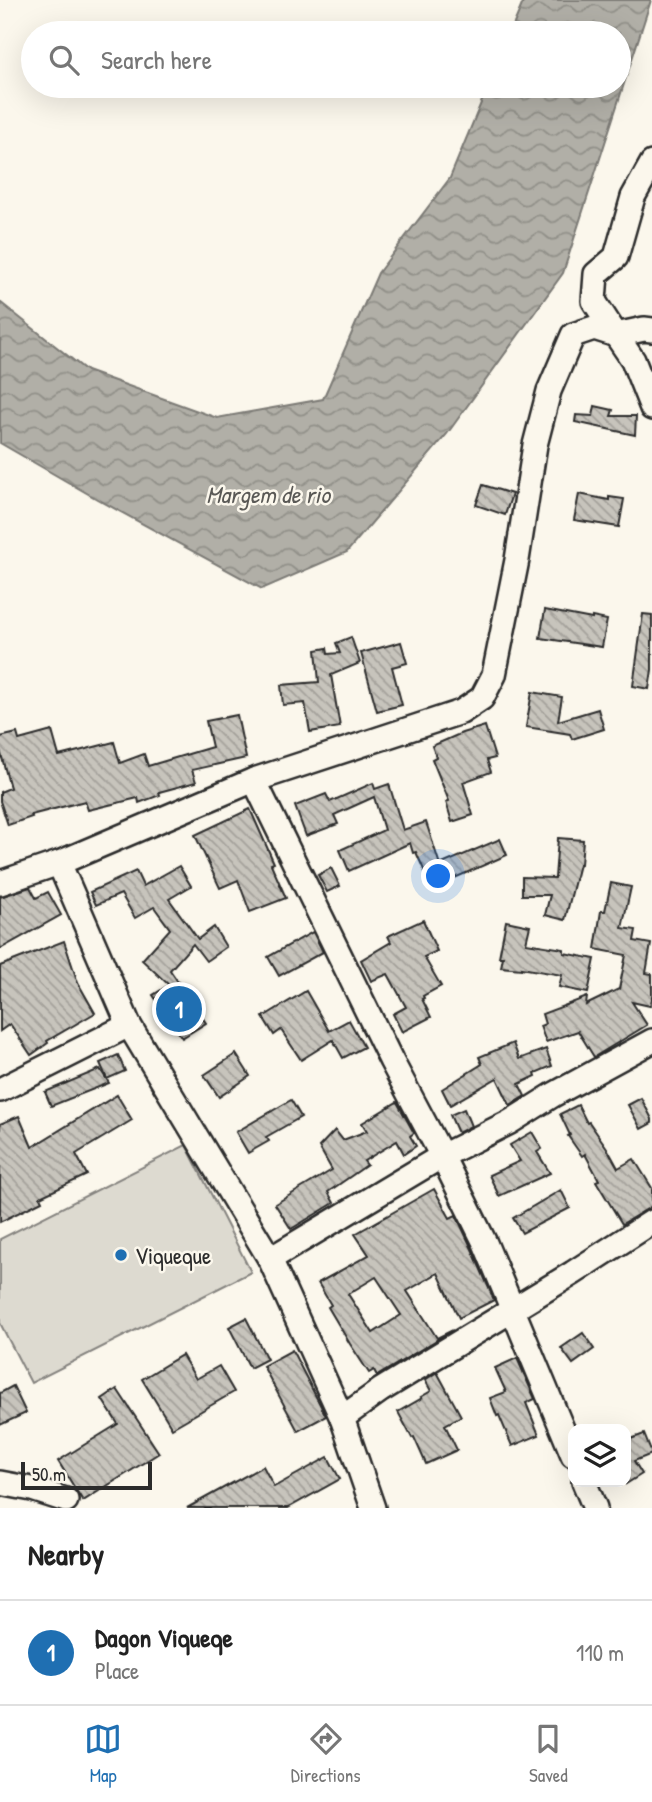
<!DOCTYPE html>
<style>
:root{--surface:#fff;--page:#f6f6f6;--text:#222;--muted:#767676;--line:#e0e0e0;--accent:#1f6fb2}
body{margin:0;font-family:"Patrick Hand",sans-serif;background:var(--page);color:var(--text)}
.controls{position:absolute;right:21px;bottom:21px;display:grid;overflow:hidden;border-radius:14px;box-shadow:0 7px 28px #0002}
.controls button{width:63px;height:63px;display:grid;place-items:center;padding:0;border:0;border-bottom:2px solid var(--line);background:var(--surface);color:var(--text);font:35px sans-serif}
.scale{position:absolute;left:21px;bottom:18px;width:131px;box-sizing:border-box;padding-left:7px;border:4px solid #2b2b2b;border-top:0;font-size:19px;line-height:24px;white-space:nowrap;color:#2b2b2b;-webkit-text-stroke:5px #fbf7ec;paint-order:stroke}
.you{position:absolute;left:439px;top:877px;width:24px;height:24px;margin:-18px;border:5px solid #fff;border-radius:50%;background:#1a73e8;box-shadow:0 0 0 10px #1a73e833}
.badge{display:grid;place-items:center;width:46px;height:46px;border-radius:50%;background:var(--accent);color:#fff;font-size:23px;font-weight:700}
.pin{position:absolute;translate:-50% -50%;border:4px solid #fff;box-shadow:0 2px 7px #0006}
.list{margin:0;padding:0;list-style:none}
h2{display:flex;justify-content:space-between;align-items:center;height:91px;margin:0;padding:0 28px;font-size:30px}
h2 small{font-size:23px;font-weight:400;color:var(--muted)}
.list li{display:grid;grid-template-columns:46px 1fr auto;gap:21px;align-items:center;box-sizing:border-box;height:105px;padding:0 28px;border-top:2px solid var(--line)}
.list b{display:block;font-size:26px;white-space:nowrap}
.list p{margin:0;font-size:23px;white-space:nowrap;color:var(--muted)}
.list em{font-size:23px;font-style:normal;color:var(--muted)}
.icon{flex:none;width:38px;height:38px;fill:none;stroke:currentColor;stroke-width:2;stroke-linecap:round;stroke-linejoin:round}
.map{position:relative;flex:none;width:652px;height:1508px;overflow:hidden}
.search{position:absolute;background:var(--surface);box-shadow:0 7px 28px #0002;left:21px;right:21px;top:21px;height:77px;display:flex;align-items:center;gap:18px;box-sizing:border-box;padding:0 24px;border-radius:38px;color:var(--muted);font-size:26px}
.sheet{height:196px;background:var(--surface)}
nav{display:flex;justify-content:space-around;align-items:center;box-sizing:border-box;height:98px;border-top:2px solid var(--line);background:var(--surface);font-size:19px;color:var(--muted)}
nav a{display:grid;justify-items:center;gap:4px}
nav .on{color:var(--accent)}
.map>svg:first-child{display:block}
.grass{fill:#dddad0;stroke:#84827e;stroke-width:2}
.water{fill:url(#water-waves);stroke:#7b7a75;stroke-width:2}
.building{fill:url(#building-back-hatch);stroke:#2b2b2b;stroke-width:2;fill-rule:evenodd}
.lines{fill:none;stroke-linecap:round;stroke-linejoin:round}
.minor-casing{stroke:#2b2b2b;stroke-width:28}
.minor{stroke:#fbf7ec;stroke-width:23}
.poi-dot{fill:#1f6fb2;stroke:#fbf7ec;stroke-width:2.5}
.labels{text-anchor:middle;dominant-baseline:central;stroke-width:5;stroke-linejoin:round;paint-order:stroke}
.poi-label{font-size:23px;fill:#2b2b2b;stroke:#fbf7ec;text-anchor:start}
.water-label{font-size:24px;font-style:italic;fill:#5a5956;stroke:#fbf7ec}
</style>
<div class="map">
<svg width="652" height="1508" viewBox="0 0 652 1508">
<defs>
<pattern id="water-waves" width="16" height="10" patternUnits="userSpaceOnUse" patternTransform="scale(1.75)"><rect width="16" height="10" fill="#b1afa7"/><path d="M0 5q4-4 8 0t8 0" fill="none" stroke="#908f88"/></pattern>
<pattern id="building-back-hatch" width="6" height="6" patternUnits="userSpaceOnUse" patternTransform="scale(1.75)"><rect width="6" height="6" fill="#c7c4bc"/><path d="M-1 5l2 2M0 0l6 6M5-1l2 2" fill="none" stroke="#a29f99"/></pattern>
</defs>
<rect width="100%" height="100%" fill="#fbf7ec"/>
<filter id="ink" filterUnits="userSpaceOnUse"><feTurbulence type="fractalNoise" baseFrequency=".0143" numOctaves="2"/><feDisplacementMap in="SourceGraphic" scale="14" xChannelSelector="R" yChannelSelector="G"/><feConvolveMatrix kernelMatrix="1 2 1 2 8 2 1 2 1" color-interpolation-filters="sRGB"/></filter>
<g filter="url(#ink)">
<polygon class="grass" points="186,1145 251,1272 31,1383 0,1323 0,1239"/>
<polygon class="water" points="524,0 651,0 563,273 447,434 347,552 262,589 97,499 0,443 0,302 87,371 217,418 323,399 378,273 450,178 488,86 619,86 619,33 510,33"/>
<g class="building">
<polygon points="595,406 613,410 611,416 636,416 635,435 575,422 576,415 593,416"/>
<polygon points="483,485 512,494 505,515 476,505"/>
<polygon points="579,494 609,500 609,497 624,499 619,527 574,520"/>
<polygon points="545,610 592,619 592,617 607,620 602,647 540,638"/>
<polygon points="643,614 652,615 652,670 649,689 633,686"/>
<polygon points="351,637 360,663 331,675 340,727 310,732 305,703 283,705 281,685 319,682 316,650 327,648 328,654 340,653 336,643"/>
<polygon points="401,642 407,663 392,667 402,705 377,711 361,653"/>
<polygon points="532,692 562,697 558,721 598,709 604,729 572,739 570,734 526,727"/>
<polygon points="237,715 246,758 192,770 196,782 159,792 160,795 139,803 138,798 88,810 85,801 31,815 32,817 8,825 0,801 0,792 10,788 0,750 0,737 17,733 19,740 52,731 59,756 114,742 120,763 144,754 148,766 212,747 206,721"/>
<polygon points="485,726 495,758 487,760 491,772 463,782 473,815 452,822 446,802 449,801 432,759 436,757 432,746 462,733"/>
<polygon points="373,783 375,789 389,784 403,830 426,822 440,865 500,839 507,855 432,888 416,852 413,853 410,843 349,871 340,850 384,830 374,797 334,815 338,824 306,836 295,806 326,794 330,802"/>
<polygon points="250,809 274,863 271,864 286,898 250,912 238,880 220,888 195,835"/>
<polygon points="558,838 583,840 581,864 579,864 565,920 545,915 550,895 522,895 522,877 555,878"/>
<polygon points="179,866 191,886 169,899 198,939 214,927 226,947 206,961 193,944 170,970 206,1023 182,1038 153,995 169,985 142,960 170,929 154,907 135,918 121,894 96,905 90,892 136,871 143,886"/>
<polygon points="331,868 340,886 327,892 318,875"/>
<polygon points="611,883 631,887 622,928 636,930 634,941 651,944 646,973 652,974 652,999 650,1006 632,1002 647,1025 594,1057 578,1031 546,1042 540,1026 545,1024 542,1014 587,997 586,1005 619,989 626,955 595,949 601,911 605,911"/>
<polygon points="30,887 36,898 48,892 61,915 0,949 0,897"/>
<polygon points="423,920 437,951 424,957 441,986 423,996 424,998 422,999 431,1017 402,1032 393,1014 406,1007 388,974 371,981 361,960 391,942 388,936"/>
<polygon points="506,921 530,926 526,943 564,949 564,953 595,959 588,993 559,987 562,975 521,968 521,969 501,967 503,957 499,957"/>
<polygon points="313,932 323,952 279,976 268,957"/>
<polygon points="64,941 78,983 95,1013 47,1041 48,1043 31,1055 10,1024 0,1031 0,966"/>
<polygon points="306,991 329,1031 349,1020 364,1047 343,1058 333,1040 301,1060 281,1030 274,1035 263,1017"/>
<polygon points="513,1043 519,1059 546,1049 552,1066 535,1073 536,1076 519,1084 525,1096 510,1105 497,1078 450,1105 442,1089 482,1064 479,1057"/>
<polygon points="236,1054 250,1076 219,1097 204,1075"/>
<polygon points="118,1055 125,1071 107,1079 100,1063"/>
<polygon points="100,1069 109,1083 51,1106 45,1092"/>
<polygon points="117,1095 132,1120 76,1154 87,1175 40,1197 42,1201 0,1222 0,1124 19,1116 32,1147"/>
<polygon points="641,1098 652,1119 652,1123 641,1129 628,1105"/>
<polygon points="291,1100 301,1117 266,1137 269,1141 248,1153 236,1132"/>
<polygon points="397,1102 414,1133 410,1136 416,1146 404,1154 397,1141 364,1161 367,1165 328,1192 334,1203 291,1229 275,1204 332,1170 319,1147 335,1130 343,1140 367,1131 362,1123"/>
<polygon points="578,1105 587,1123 589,1122 607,1148 618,1168 634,1159 652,1188 652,1206 622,1224 596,1181 599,1180 585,1154 582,1156 568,1136 570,1135 560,1114"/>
<polygon points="464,1109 471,1126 458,1133 450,1115"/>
<polygon points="532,1132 542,1149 537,1152 550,1173 499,1196 489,1175 520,1161 510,1145"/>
<path d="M434,1189L450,1218L456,1215L472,1249L494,1300L459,1318L438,1273L407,1291L437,1338L453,1330L377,1376L374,1370L369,1373L350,1344L328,1307L331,1305L318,1283L369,1255L355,1234ZM376,1277L401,1315L373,1333L348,1294Z"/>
<polygon points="561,1190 570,1208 522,1233 513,1218"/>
<polygon points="246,1318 267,1359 250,1368 229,1327"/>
<polygon points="583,1333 594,1349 573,1364 561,1348"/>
<polygon points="292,1350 326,1416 298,1431 263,1366"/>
<polygon points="182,1355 196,1379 219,1366 234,1392 172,1428 142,1379"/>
<polygon points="517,1358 535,1399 526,1403 539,1435 512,1446 499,1415 497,1416 490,1398 506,1392 495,1368"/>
<polygon points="437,1372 461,1416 445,1425 457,1450 426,1464 414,1437 412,1438 398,1412 422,1398 421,1397 431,1391 425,1380"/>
<polygon points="13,1386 26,1413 0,1425 0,1393"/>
<polygon points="117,1389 159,1453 83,1501 58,1461 118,1424 102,1399"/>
<polygon points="644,1434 652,1454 634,1461 642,1474 626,1484 626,1446 630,1444 628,1440"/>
<polygon points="328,1457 340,1479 288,1508 187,1508 263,1466 274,1487"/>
</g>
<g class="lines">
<defs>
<g id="minor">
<polyline points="652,330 644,329 616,335 633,360 652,408"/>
<polyline points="254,780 391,1060 442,1156 485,1243 573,1455"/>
<polyline points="59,863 129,1025 270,1259 342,1418 373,1508"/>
<polyline points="0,883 59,863 254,780 461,712 482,698 494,675 517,560 535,445 549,391 573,335 594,328 616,335 594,301 596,274 616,257 633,197 652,163"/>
<polyline points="0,1090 129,1025"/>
<polyline points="270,1259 442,1156 510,1122 553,1095 652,1041"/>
<polyline points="342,1418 381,1390 573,1273 652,1222"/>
<polyline points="584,1482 595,1508"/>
<polyline points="0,1483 32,1489 66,1500"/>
</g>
</defs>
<use href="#minor" class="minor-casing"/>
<use href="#minor" class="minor"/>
</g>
</g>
<circle class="poi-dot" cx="121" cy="1255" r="7"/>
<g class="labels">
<g class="poi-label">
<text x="135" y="1255">Viqueque</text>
</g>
<g class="water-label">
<text x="268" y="494">Margem de rio</text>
</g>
</g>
</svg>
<div class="controls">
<button><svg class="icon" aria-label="layers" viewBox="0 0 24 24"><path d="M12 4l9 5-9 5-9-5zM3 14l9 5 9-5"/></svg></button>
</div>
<div class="scale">50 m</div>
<div class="you"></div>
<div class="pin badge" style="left:179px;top:1009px">1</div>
<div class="search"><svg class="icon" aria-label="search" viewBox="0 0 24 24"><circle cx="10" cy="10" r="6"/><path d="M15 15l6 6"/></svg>Search here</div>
</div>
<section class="sheet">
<h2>Nearby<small></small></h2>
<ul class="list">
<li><span class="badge">1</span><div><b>Dagon Viqueqe</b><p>Place</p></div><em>110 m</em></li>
</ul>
</section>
<nav>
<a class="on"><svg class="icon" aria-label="map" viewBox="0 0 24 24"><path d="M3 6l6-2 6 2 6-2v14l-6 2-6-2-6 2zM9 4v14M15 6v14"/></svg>Map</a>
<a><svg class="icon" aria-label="directions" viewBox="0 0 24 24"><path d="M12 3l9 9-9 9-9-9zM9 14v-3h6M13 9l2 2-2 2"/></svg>Directions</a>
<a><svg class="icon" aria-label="saved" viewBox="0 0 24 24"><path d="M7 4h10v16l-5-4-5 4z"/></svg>Saved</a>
</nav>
